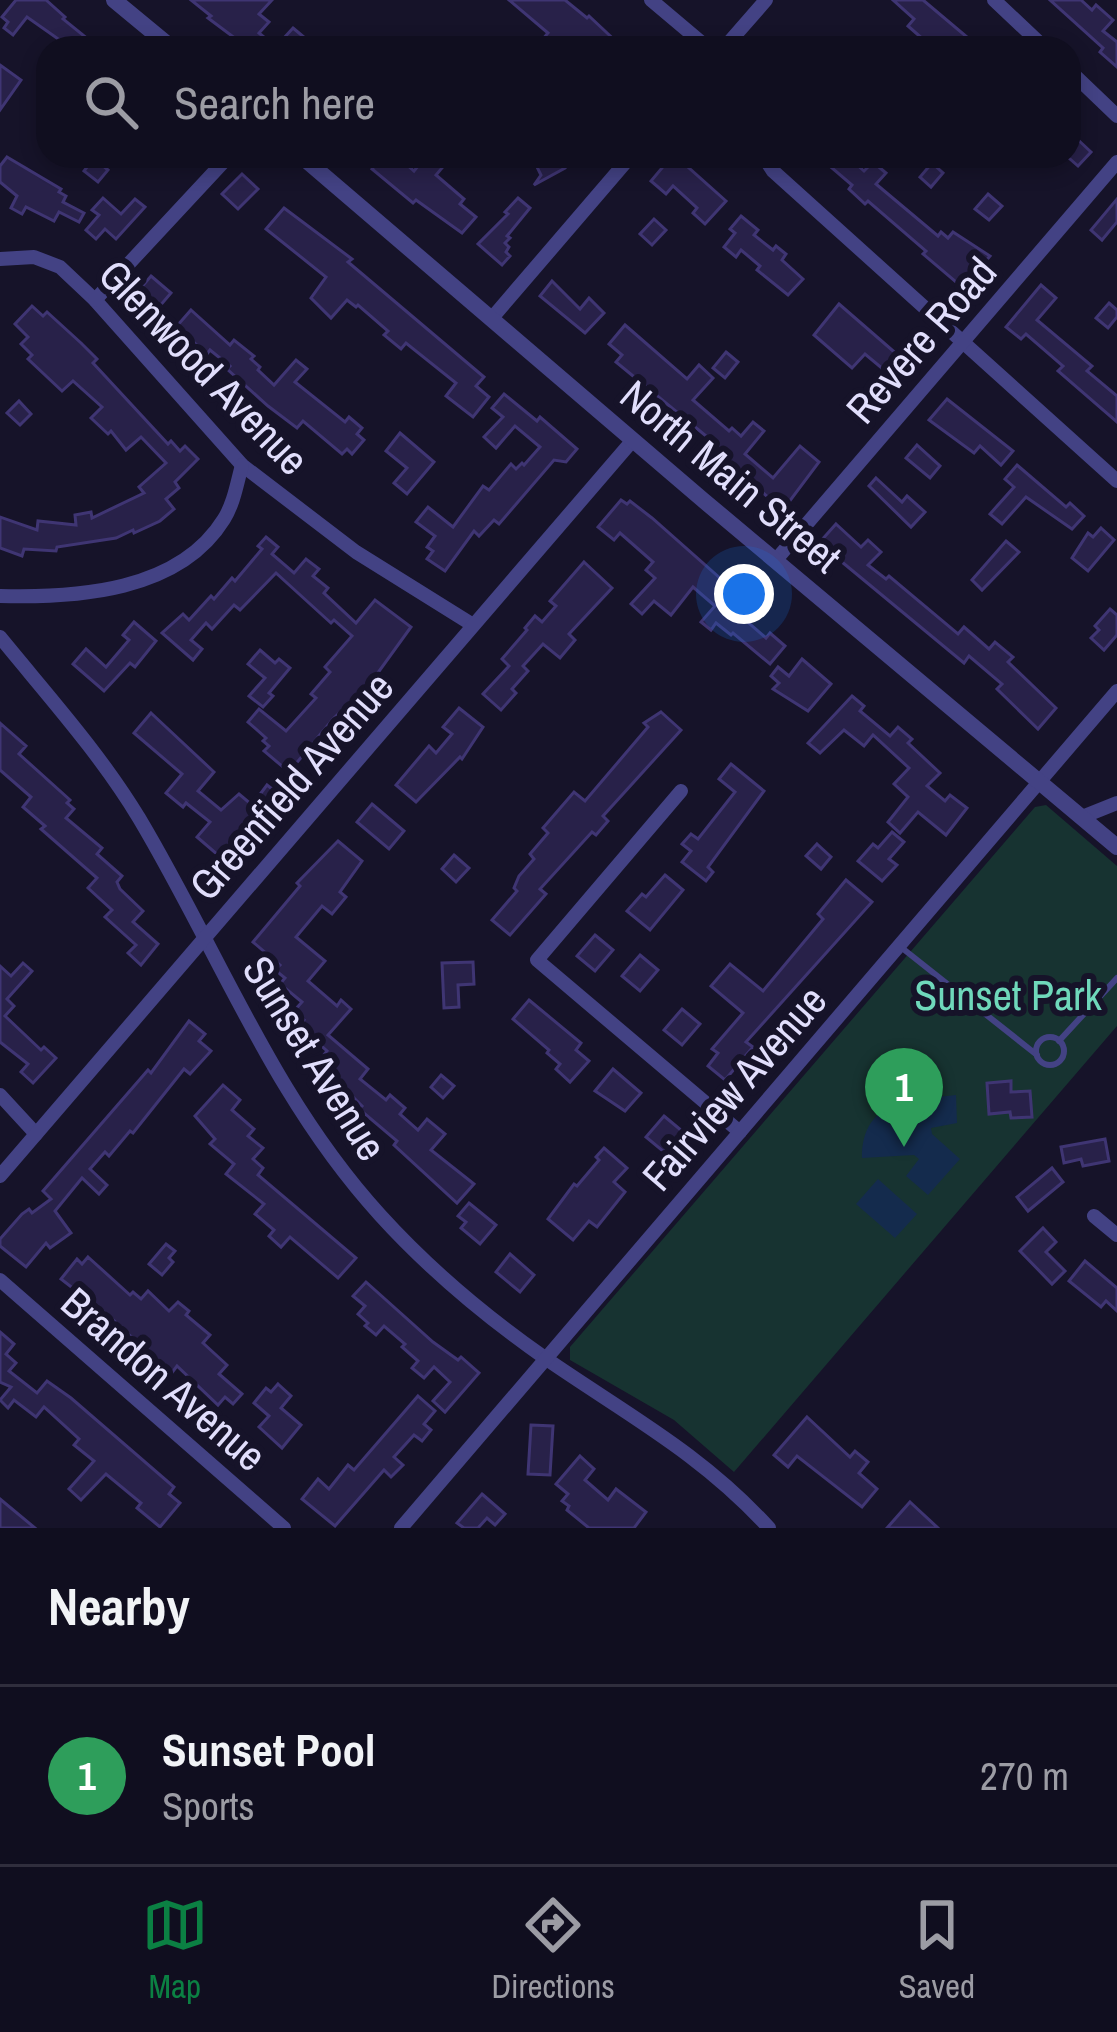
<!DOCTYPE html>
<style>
:root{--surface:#100e1f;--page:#1e1c2c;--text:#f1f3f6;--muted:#9c9ca4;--line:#302e3d;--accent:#0b8043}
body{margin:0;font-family:"Archivo Narrow",sans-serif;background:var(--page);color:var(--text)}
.you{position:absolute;left:744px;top:594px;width:42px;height:42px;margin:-30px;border:9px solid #fff;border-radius:50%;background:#1a73e8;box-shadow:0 0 0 18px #1a73e833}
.badge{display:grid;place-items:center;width:78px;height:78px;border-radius:50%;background:var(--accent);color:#fff;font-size:39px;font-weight:700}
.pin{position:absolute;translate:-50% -99px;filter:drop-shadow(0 3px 6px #0008)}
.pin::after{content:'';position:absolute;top:63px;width:42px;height:36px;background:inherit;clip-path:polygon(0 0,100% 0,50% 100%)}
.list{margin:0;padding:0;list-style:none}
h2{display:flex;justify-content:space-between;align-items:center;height:156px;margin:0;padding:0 48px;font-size:51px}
h2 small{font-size:39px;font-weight:400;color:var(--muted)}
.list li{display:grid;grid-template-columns:78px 1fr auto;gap:36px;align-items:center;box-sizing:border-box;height:180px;padding:0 48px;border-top:3px solid var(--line)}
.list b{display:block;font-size:45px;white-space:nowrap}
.list p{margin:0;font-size:39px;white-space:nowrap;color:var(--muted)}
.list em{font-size:39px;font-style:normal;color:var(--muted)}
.icon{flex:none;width:66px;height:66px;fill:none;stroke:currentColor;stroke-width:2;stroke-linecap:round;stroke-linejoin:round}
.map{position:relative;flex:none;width:1117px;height:1528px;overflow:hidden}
.search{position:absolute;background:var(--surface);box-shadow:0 6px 18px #0003;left:36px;right:36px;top:36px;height:132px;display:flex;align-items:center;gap:30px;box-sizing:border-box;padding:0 42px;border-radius:36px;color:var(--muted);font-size:45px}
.sheet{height:336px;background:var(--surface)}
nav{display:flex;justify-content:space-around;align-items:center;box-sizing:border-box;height:168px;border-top:3px solid var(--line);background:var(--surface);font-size:33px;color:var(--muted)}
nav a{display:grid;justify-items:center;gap:6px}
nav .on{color:var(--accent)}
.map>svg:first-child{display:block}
.green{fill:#173331}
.water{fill:#142b4d}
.building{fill:#282149;stroke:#3f3573;stroke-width:3}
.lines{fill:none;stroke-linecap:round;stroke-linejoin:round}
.service{stroke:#434284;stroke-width:6}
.minor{stroke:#434284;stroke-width:14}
.tertiary{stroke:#434284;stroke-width:16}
.labels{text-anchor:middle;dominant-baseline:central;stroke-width:12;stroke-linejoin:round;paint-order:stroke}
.street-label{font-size:42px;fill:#e1defc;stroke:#161329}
.park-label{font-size:42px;fill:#6fd8bb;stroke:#161329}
</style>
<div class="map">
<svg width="1117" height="1528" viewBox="0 0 1117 1528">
<rect width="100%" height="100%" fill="#161329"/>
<polygon class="green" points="1046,805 1117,866 1117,1026 734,1472 674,1420 570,1360 570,1347 1035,807"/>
<g class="water">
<path d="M956,1095L957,1123L931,1128L932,1134L960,1159L928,1195L906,1176L919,1159L914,1155L862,1158C862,1099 911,1100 956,1095Z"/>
<polygon points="878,1179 917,1214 895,1238 856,1204"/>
</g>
<g class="building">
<polygon points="16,0 46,0 65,17 63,19 99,48 71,48 27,17 13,35 4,28 8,22 2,17"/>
<polygon points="191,0 272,0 259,14 269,22 259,33 265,38 256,48 248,48 208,18 211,16"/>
<polygon points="509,0 565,0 587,18 589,16 623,48 535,48 548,33"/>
<polygon points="893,0 923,0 980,48 933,48 908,26 914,19"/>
<polygon points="1050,0 1081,0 1092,10 1096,5 1113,20 1103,31 1117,42 1117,67 1100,52 1103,48"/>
<polygon points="293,28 317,48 292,48 282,40"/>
<polygon points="0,65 21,80 0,110"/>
<polygon points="1075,137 1091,152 1078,166 1069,158 1069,143"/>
<polygon points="383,156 397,156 414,171 426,156 452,156 436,175 464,199 460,204 476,217 462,233 416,200 413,203 372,169"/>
<polygon points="557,156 575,156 565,168 534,185 541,175 536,165 548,159 550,164"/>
<polygon points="672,156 683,156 692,164 688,167 726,201 705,224 693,213 697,208 673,186 666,194 651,181"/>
<polygon points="818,156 847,156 864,171 873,162 886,173 876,184 938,236 941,232 948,238 953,232 990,256 963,288 923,254 926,251 868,201 865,204 849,189 852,185"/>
<polygon points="7,157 61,189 59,192 66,196 63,202 84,213 79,222 59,212 54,221 26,207 22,214 11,208 17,196 0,182 0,166"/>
<polygon points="94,158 108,170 98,182 84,171"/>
<polygon points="932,163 943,173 931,187 920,177"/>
<polygon points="242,174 258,189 238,209 222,194"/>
<polygon points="988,194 1002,206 989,220 975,209"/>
<polygon points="103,198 121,214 135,199 145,207 116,239 105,229 96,239 86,230 99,215 92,210"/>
<polygon points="518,198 530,208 507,236 510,238 505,243 509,247 506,252 510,256 502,265 478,244 508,214 505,212"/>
<polygon points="1117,199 1117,222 1102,240 1091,230"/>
<polygon points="284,208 352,259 348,262 484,377 476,386 489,397 473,417 446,396 456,383 406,343 401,349 384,335 388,331 358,305 356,307 347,300 331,318 311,298 326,277 266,229"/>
<polygon points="741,216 758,230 754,235 773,250 776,246 786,254 782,260 803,279 788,295 757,270 760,266 741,250 736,257 724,247 735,233 730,229"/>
<polygon points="654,219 666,230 652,245 640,234"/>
<polygon points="151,276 171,293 159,307 139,290"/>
<polygon points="552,281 580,309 589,298 604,313 585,333 540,296"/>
<polygon points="1041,285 1056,298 1037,320 1092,366 1087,371 1117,396 1117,422 1058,371 1063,366 1026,334 1021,339 1006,327"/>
<polygon points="1109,303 1117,310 1117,317 1108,328 1096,318"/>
<polygon points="839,304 907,363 890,384 879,374 883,369 865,354 852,368 814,335"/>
<polygon points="32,306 43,316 47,312 81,343 97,359 93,363 168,444 171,441 180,451 185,446 198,459 175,482 179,488 166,499 174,509 160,521 134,533 133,530 116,538 57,547 56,551 24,549 22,556 0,548 0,517 37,530 38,521 76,525 75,515 91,512 92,518 144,493 139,487 166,463 141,437 126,450 111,431 108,434 91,418 102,407 73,381 62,391 28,359 32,355 21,344 28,337 15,324"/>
<polygon points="191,310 230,345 234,340 254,356 251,359 260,367 258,370 274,385 296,360 307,369 295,382 345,422 349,417 362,428 357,434 364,440 352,454 347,449 342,454 303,421 297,428 268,406 227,369 230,366 210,350 207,354 176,327"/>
<polygon points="625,325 687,379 699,365 713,378 693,400 729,431 732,428 741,436 753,422 764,431 745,454 773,478 800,446 819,462 783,510 713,450 717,445 616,362 622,355 609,344"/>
<polygon points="726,352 738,362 725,378 713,368"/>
<polygon points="504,394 537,421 540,417 577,449 566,462 554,460 499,524 494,520 479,536 474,531 445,571 427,559 433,551 427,547 435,536 416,522 428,507 453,527 483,486 489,490 511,464 516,469 522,463 524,465 540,447 515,426 496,448 484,437 503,417 492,408"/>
<polygon points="947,399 1013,451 1001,465 980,446 974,453 929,420"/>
<polygon points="19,401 31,414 20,425 7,413"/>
<polygon points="400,433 434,462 407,494 394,483 407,468 386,451"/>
<polygon points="917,445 940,466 930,478 906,458"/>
<polygon points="1017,465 1066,507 1070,503 1084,516 1072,529 1026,497 1002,524 990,514 1014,487 1005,479"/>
<polygon points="876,478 902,502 907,496 925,512 911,527 869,486"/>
<polygon points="621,500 627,504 630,501 652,518 722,580 718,585 748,615 744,619 766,638 770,633 785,646 770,664 733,633 731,635 716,623 711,630 701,622 715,606 693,587 671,615 654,601 642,614 631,604 655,578 646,570 653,562 620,533 614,540 598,527"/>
<polygon points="836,524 861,547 868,540 881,552 868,565 886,579 889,576 958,634 964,627 989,649 995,642 1013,657 1008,662 1056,708 1038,729 997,689 1002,684 969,656 964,663 819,543"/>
<polygon points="1101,528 1114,540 1088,571 1072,558 1088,533 1093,537"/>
<polygon points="266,537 278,547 272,554 294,573 306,559 319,569 313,576 328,588 324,593 356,623 375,600 411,627 372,681 333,719 289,772 264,751 269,746 263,741 266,738 248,722 259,709 286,731 316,698 311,694 330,672 325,667 352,636 334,620 331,623 276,573 240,610 234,605 212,629 206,623 191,640 202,649 193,660 162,633 183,614 189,620 211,596 214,599 232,578 235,581 262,549 258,546"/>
<polygon points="1006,541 1019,552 982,590 972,580"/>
<polygon points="584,562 612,588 569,634 575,640 560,658 543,644 523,666 528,671 512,689 516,693 501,710 483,694 509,666 502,659 527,630 525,628 535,616 542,622 556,606 550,601"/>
<polygon points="1110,609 1117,615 1117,635 1104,650 1091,638 1099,630 1095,626"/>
<polygon points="134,622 156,641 135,667 130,663 104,691 73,664 86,649 106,667 129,640 123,635"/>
<polygon points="260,650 275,663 279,659 290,668 269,693 273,696 263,707 249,696 265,678 248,664"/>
<polygon points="802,659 831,684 808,711 773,689 779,683 771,676 778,667 789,676"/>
<polygon points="852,696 864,706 860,711 890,736 898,727 912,739 908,743 940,773 927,786 945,801 950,795 967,808 946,835 918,812 900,833 888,822 908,797 894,784 909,768 873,735 864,746 844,730 820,753 808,743"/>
<polygon points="459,708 483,727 462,759 460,757 416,802 396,785 429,746 436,753 452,734 443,727"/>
<polygon points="661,712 681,730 603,816 608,821 596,835 592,832 540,889 546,894 510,935 492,920 517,891 514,888 519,876 534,859 530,854 548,833 543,828 574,792 585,801 648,727 644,723"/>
<polygon points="151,713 214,772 198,791 221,810 239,794 258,810 219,856 197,837 210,822 186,803 183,807 166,793 182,774 134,733"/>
<polygon points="0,723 26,746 19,754 70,800 67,803 74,809 66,818 102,848 97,854 122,876 117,882 120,889 143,911 133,922 158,944 141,965 128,953 136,945 105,917 112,910 88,888 97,878 41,829 45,826 23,807 31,797 0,770"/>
<polygon points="731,764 764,791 708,867 713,872 706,881 682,862 691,851 682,844 691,834 698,839 735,792 719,779"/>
<polygon points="267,785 281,796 272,808 258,797"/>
<polygon points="372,804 404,831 389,849 357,822"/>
<polygon points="892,832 904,842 889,859 897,865 882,881 858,861 873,844 878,848"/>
<polygon points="338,841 362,861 340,892 346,897 332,914 322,906 296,937 325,961 308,981 337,1006 341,1000 351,1009 328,1035 368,1069 360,1079 386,1100 390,1095 405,1108 400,1114 418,1130 427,1119 445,1134 431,1150 474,1184 457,1203 394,1145 397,1141 359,1109 362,1106 318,1062 327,1051 299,1026 304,1020 294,1011 302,1002 280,984 285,978 275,970 280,965 253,942 300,886 297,883"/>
<polygon points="817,844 831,857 821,869 806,856"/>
<polygon points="454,855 469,868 456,882 442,869"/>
<polygon points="665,875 683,890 650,930 627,911 642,894 646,897"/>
<polygon points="846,880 872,902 746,1042 753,1047 725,1080 708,1066 718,1053 712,1049 743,1013 711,986 730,964 763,991 823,919 818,914"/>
<polygon points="595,935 613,950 595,971 577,956"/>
<polygon points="640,955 658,970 640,991 622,976"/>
<polygon points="473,962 474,984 458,985 459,1007 444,1008 442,963"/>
<polygon points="23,963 32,971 7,999 14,1006 5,1016 41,1050 44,1047 56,1058 33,1083 21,1072 28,1064 0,1042 0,966 11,976"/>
<polygon points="529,1000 581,1043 576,1050 589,1061 570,1082 556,1069 560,1064 547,1053 549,1050 513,1019"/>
<polygon points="682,1009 700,1024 682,1045 664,1030"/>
<polygon points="189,1021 205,1034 199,1041 211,1051 190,1074 184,1069 133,1133 130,1131 109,1156 105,1152 90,1169 107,1185 99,1194 82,1178 55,1211 71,1233 50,1248 46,1243 26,1267 0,1246 0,1239 22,1214 29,1209 32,1213 51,1199 43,1191 148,1070 151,1073"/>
<polygon points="613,1069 641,1093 625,1111 595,1091"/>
<polygon points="441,1075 454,1086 443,1098 431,1087"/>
<polygon points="1011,1081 1011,1092 1030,1091 1032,1117 1011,1118 1010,1112 989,1114 987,1083"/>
<polygon points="223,1085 240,1100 232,1110 254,1129 248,1136 263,1148 253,1159 263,1168 258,1175 356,1258 338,1278 290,1237 281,1247 269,1236 274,1230 255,1214 264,1204 226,1174 234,1164 210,1144 215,1139 195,1116"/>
<polygon points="664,1116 682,1131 664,1152 646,1137"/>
<polygon points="1105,1139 1109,1161 1083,1166 1081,1159 1064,1163 1061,1147"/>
<polygon points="604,1148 627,1168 614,1182 625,1192 597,1227 589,1221 573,1240 548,1219 574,1184 577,1186 599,1160 596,1157"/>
<polygon points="1052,1168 1063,1182 1028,1211 1017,1197"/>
<polygon points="469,1203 496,1225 480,1244 461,1228 466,1222 458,1216"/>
<polygon points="1043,1228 1056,1242 1046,1252 1065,1271 1052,1284 1020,1251"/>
<polygon points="166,1244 175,1251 169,1258 173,1262 162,1275 149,1264"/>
<polygon points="510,1254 534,1275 520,1292 496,1272"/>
<polygon points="88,1257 130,1295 133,1292 141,1299 148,1291 169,1311 178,1302 189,1311 186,1315 210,1335 203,1343 227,1365 219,1374 242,1394 233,1404 225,1397 218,1405 177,1366 171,1374 110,1317 61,1279 77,1259 82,1264"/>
<polygon points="1085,1261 1117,1288 1117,1311 1106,1301 1101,1307 1069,1281"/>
<polygon points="366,1282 433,1342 458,1360 461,1357 479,1373 445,1412 433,1401 450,1382 434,1367 424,1378 412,1368 418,1361 402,1347 405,1344 384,1326 376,1335 365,1326 368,1323 358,1314 365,1306 353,1296"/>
<polygon points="0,1332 14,1344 6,1354 16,1363 9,1371 37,1393 47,1381 71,1398 174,1487 169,1494 180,1503 160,1527 137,1508 141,1503 106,1474 81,1500 69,1489 94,1461 74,1445 79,1439 44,1407 36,1417 14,1400 8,1408 0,1400 11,1387 0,1382"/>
<polygon points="278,1384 291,1396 281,1408 301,1425 282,1448 259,1427 269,1416 254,1403 266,1388 271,1392"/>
<polygon points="418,1396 435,1411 424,1424 431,1430 422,1441 414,1435 394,1457 403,1465 391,1477 384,1470 335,1526 302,1499 318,1479 329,1489 348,1465 354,1470"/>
<polygon points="807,1417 850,1457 855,1451 868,1462 859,1473 877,1489 862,1507 797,1456 788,1467 774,1455"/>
<polygon points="531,1425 553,1426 550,1475 528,1474"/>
<polygon points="580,1456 594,1469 585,1480 608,1500 616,1489 646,1512 634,1528 589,1528 567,1510 569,1506 562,1501 568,1494 556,1484"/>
<polygon points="482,1494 505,1514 495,1525 487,1518 478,1528 464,1528 457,1523"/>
<polygon points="0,1499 35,1528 0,1528"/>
<polygon points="910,1502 938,1528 887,1528"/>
</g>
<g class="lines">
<g class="service">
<polyline points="902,948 1037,1055"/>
<circle cx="1050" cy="1051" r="14"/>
<polyline points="1059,1041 1117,978"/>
</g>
<g class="minor">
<polyline points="651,0 708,48"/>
<polyline points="994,0 1045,48"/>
<polyline points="724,48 766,0"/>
<polyline points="1069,70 1117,116"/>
<polyline points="763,156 773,171 1117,481"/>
<polyline points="0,259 34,257 60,267 95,300 242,465 356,552 473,625"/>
<polyline points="95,300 229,156"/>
<polyline points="492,318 631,156"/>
<polyline points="775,561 1117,162"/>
<path d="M0,596C76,598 179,592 224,519C234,503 237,483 242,465"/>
<path d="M0,637C48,696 99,752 139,818C219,952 273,1098 380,1215C429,1269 485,1316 545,1358C626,1414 702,1454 769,1528"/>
<polyline points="681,791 537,960 740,1132"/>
<polyline points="1082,817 1117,803"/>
<polyline points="0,1095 36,1134"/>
<polyline points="0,1176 633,440"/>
<polyline points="1094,1216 1117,1235"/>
<polyline points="0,1280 284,1528"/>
<polyline points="401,1528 1117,691"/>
</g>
<g class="tertiary">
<polyline points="114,0 172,48"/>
<polyline points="301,156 703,500 1117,847"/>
</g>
</g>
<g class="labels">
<g class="street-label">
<text transform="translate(921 340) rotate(-49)">Revere Road</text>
<text transform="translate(204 367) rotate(46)">Glenwood Avenue</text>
<text transform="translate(731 476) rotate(40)">North Main Street</text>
<text transform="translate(291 786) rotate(-49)">Greenfield Avenue</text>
<text transform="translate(315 1058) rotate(58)">Sunset Avenue</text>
<text transform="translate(734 1088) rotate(-49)">Fairview Avenue</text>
<text transform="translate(164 1379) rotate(41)">Brandon Avenue</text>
</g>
<g class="park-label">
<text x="1008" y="995">Sunset Park</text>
</g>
</g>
</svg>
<div class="you"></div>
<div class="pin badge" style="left:904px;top:1147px;background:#2e9e5b">1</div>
<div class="search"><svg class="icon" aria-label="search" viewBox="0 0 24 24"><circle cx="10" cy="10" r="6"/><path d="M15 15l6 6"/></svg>Search here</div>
</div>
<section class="sheet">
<h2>Nearby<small></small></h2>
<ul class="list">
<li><span class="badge" style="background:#2e9e5b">1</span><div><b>Sunset Pool</b><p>Sports</p></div><em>270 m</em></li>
</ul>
</section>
<nav>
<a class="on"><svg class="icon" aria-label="map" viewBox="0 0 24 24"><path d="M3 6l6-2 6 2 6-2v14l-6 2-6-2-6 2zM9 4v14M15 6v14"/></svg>Map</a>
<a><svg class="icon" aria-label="directions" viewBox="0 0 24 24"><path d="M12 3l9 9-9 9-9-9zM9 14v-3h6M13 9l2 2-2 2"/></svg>Directions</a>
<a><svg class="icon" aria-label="saved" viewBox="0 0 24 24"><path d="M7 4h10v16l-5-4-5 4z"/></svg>Saved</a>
</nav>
